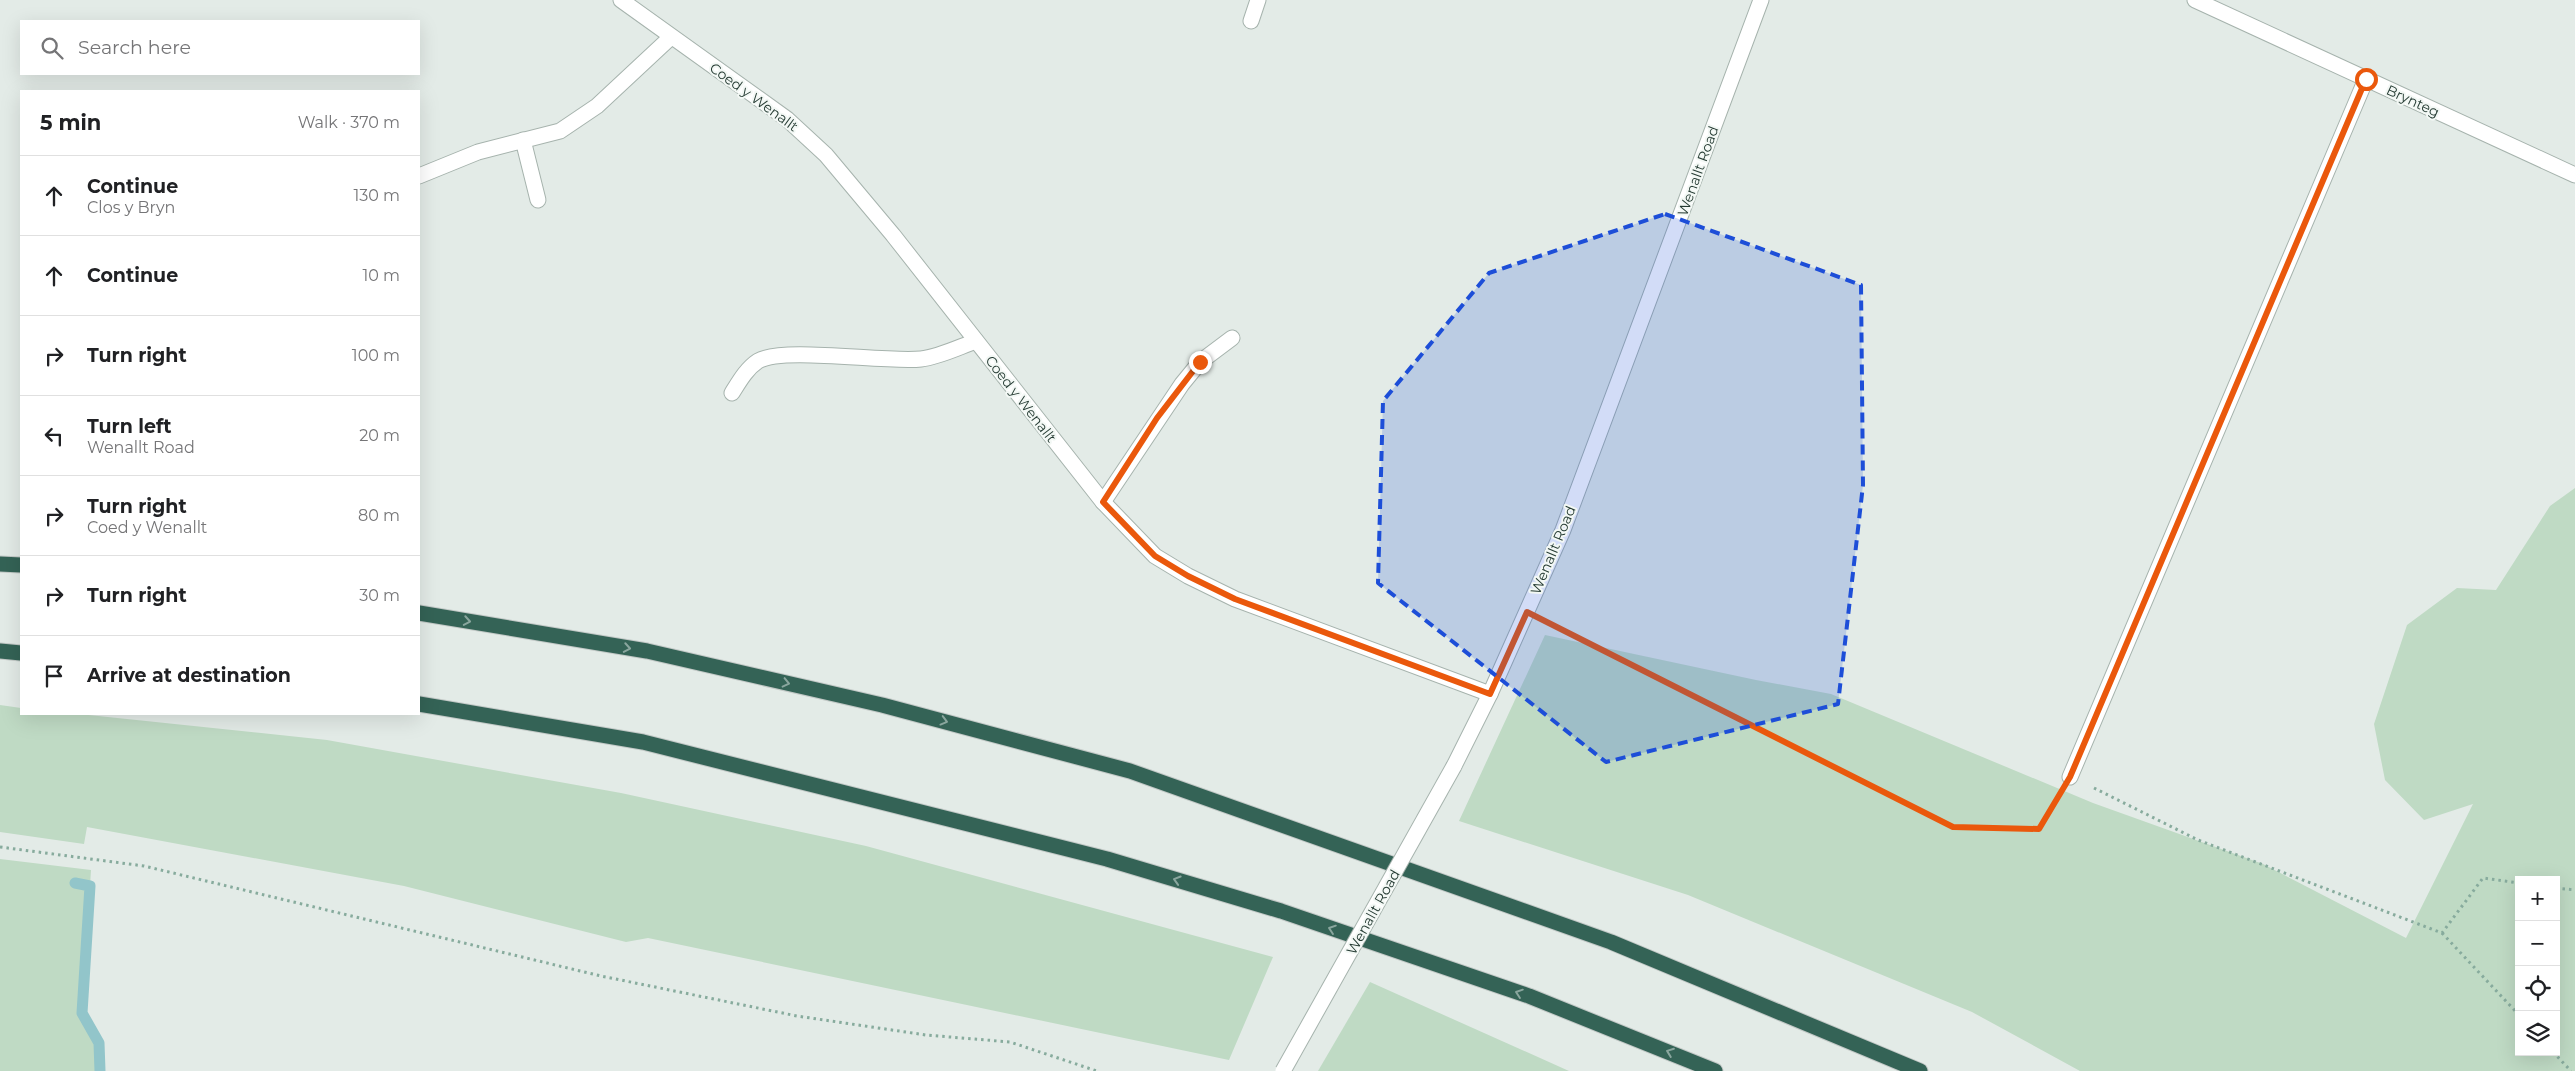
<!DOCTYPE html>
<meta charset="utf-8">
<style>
:root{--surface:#fff;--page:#f2f2f2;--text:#202124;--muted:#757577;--line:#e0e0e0}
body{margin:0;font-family:Montserrat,sans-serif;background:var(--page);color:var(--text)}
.controls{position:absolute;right:15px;bottom:15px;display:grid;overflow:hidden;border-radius:0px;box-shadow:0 5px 20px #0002}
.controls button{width:45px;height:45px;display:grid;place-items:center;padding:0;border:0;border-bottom:1px solid var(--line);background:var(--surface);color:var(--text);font:25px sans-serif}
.stop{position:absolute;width:15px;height:15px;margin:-11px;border:4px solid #ea580c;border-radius:50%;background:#fff}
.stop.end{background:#ea580c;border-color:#fff;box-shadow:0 1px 5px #0008}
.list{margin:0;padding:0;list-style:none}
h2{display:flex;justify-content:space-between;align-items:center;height:65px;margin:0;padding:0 20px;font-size:21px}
h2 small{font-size:16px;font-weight:400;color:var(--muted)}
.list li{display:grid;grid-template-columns:32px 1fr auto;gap:15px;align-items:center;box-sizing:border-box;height:80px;padding:0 20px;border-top:1px solid var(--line)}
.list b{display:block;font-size:19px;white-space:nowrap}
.list p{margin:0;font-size:16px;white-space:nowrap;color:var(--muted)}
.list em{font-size:16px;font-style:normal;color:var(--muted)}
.icon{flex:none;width:28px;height:28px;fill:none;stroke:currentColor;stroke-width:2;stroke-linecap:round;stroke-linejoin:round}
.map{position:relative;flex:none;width:2575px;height:1071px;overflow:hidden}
.search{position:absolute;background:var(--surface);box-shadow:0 5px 20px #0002;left:20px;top:20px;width:400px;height:55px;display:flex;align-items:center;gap:12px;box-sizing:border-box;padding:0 18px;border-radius:0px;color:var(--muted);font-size:19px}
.panel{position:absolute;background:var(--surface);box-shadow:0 5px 20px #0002;left:20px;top:90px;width:400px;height:625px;border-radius:0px}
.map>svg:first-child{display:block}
.green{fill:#bfdac4;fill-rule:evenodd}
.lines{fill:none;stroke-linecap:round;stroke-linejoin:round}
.stream{stroke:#92c5ca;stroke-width:11}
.minor-casing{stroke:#a6b3ad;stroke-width:17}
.highway-casing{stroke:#c2c8c6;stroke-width:17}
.path{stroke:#87ab9d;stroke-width:3;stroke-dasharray:2.5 4;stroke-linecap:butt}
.minor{stroke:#fff;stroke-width:15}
.highway{stroke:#346356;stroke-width:15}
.minor-bridge-casing{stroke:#a6b3ad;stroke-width:17;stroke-linecap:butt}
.minor-bridge{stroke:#fff;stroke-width:15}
.oneway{stroke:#8aa69e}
.route{stroke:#ea580c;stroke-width:6}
.marked{fill:#1d4ed8;fill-opacity:0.2;stroke:#1d4ed8;stroke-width:4;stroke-dasharray:10 6;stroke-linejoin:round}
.labels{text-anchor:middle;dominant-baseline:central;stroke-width:4;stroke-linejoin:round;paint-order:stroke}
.street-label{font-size:14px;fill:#253b33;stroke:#f3f8f5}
</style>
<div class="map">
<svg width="2575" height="1071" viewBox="0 0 2575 1071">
<rect width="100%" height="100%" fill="#e3ebe7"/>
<g class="green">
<path d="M2575,488V1071H2080L1972,1012L1688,895L1459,821L1545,635L1756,680L1831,694L2093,803L2263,864L2406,938L2473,804L2424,820L2385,780L2374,724L2407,625L2457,588L2496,590L2550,506ZM2519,880H2556V1052H2519Z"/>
<polygon points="0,705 21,708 21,714 79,714 327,740 621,793 866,846 1273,957 1229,1060 648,938 626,942 404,886 87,827 84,844 0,832"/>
<polygon points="0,859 91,870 82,1013 99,1043 100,1071 0,1071"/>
<polygon points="1370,982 1569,1071 1318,1071"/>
</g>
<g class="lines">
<polyline class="stream" points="75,883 90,886 82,1013 99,1043 100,1071"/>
<defs>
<g id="minor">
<polyline points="621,0 787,119 826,155 893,235 1103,502 1155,556 1188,576 1235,599 1490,694"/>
<polyline points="2195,0 2575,175"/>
<polyline points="1251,21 1258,0"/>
<polyline points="523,140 538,200"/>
<polyline points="419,176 478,152 560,131 597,106 671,37"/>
<path d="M732,393C739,382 746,369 758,361C784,346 885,363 921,359C939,357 959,347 976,341"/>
<polyline points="1103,502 1182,384 1200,362 1232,338"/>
<polyline points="1454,766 1490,694 1563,530 1761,0"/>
<polyline points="2070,777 2366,79"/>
</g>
<g id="highway">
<polyline points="0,564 21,565"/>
<polyline points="419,613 647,651 882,705 1130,771 1611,942 1920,1071"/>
<polyline points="0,651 21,653"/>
<polyline points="419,704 643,742 1107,859 1281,911 1529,996 1715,1071"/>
</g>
</defs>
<use href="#minor" class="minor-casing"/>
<use href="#highway" class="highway-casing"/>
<g class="path">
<polyline points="1552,624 1953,827 2039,829 2056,800"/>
<polyline points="2094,788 2198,840 2442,933 2483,878 2519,883"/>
<polyline points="0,847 144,866 601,976 797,1016 926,1035 1010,1042 1097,1071"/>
<polyline points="2556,888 2575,890"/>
<polyline points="2442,933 2519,1015"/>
<polyline points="2553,1052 2571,1071"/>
</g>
<use href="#minor" class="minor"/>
<use href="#highway" class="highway"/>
<defs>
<polyline id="minor-bridge" points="1283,1071 1454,766"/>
</defs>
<use href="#minor-bridge" class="minor-bridge-casing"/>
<use href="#minor-bridge" class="minor-bridge"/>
</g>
<defs><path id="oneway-chevron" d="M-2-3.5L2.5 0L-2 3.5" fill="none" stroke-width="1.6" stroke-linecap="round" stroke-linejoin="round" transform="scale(1.25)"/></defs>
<g class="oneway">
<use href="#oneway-chevron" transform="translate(467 621) rotate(10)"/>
<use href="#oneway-chevron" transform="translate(627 648) rotate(10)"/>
<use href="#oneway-chevron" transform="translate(786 683) rotate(13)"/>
<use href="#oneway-chevron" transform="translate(944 721) rotate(15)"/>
<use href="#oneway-chevron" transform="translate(1177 880) rotate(-163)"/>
<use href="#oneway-chevron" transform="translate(1332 929) rotate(-161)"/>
<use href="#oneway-chevron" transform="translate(1519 993) rotate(-161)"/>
<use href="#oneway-chevron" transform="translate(1670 1052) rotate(-159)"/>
</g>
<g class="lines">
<polyline class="route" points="1200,362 1157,418 1103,502 1155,556 1188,576 1235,599 1490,694 1527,612 1953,827 2039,829 2070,777 2366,79"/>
</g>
<path class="marked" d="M1665,214L1861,285L1863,485L1838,704L1606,762L1378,583L1383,401L1489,273Z"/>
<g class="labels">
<g class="street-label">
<text transform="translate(754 97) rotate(36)">Coed y Wenallt</text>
<text transform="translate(2413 101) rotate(25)">Brynteg</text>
<text transform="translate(1698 171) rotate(-70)">Wenallt Road</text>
<text transform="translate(1021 399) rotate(52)">Coed y Wenallt</text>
<text transform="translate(1553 550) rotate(-67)">Wenallt Road</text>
<text transform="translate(1373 912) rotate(-61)">Wenallt Road</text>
</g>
</g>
</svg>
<div class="controls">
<button>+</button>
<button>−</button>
<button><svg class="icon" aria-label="locate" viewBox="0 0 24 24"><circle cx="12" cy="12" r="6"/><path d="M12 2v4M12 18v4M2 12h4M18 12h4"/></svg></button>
<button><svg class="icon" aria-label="layers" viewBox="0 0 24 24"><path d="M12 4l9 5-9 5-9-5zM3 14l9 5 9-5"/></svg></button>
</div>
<div class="stop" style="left:2366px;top:79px"></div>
<div class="stop end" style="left:1200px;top:362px"></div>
<div class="search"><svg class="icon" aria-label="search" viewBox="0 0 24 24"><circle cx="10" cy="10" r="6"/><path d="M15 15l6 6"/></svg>Search here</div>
<section class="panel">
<h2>5 min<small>Walk · 370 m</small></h2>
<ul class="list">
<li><svg class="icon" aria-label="ahead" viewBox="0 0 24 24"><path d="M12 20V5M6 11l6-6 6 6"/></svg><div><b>Continue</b><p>Clos y Bryn</p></div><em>130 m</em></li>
<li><svg class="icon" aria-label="ahead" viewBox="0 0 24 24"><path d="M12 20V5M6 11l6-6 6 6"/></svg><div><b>Continue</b></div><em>10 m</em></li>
<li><svg class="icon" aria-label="right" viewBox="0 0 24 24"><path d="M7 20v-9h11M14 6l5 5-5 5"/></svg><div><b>Turn right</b></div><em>100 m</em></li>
<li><svg class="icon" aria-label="left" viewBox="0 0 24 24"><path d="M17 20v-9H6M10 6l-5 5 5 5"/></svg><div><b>Turn left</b><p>Wenallt Road</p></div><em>20 m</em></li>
<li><svg class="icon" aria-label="right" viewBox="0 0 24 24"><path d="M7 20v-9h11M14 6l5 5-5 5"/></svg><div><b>Turn right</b><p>Coed y Wenallt</p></div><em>80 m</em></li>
<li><svg class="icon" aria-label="right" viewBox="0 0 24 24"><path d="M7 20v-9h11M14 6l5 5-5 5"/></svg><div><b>Turn right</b></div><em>30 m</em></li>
<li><svg class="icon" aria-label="arrive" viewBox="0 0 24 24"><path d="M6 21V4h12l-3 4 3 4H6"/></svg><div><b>Arrive at destination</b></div></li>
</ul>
</section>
</div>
